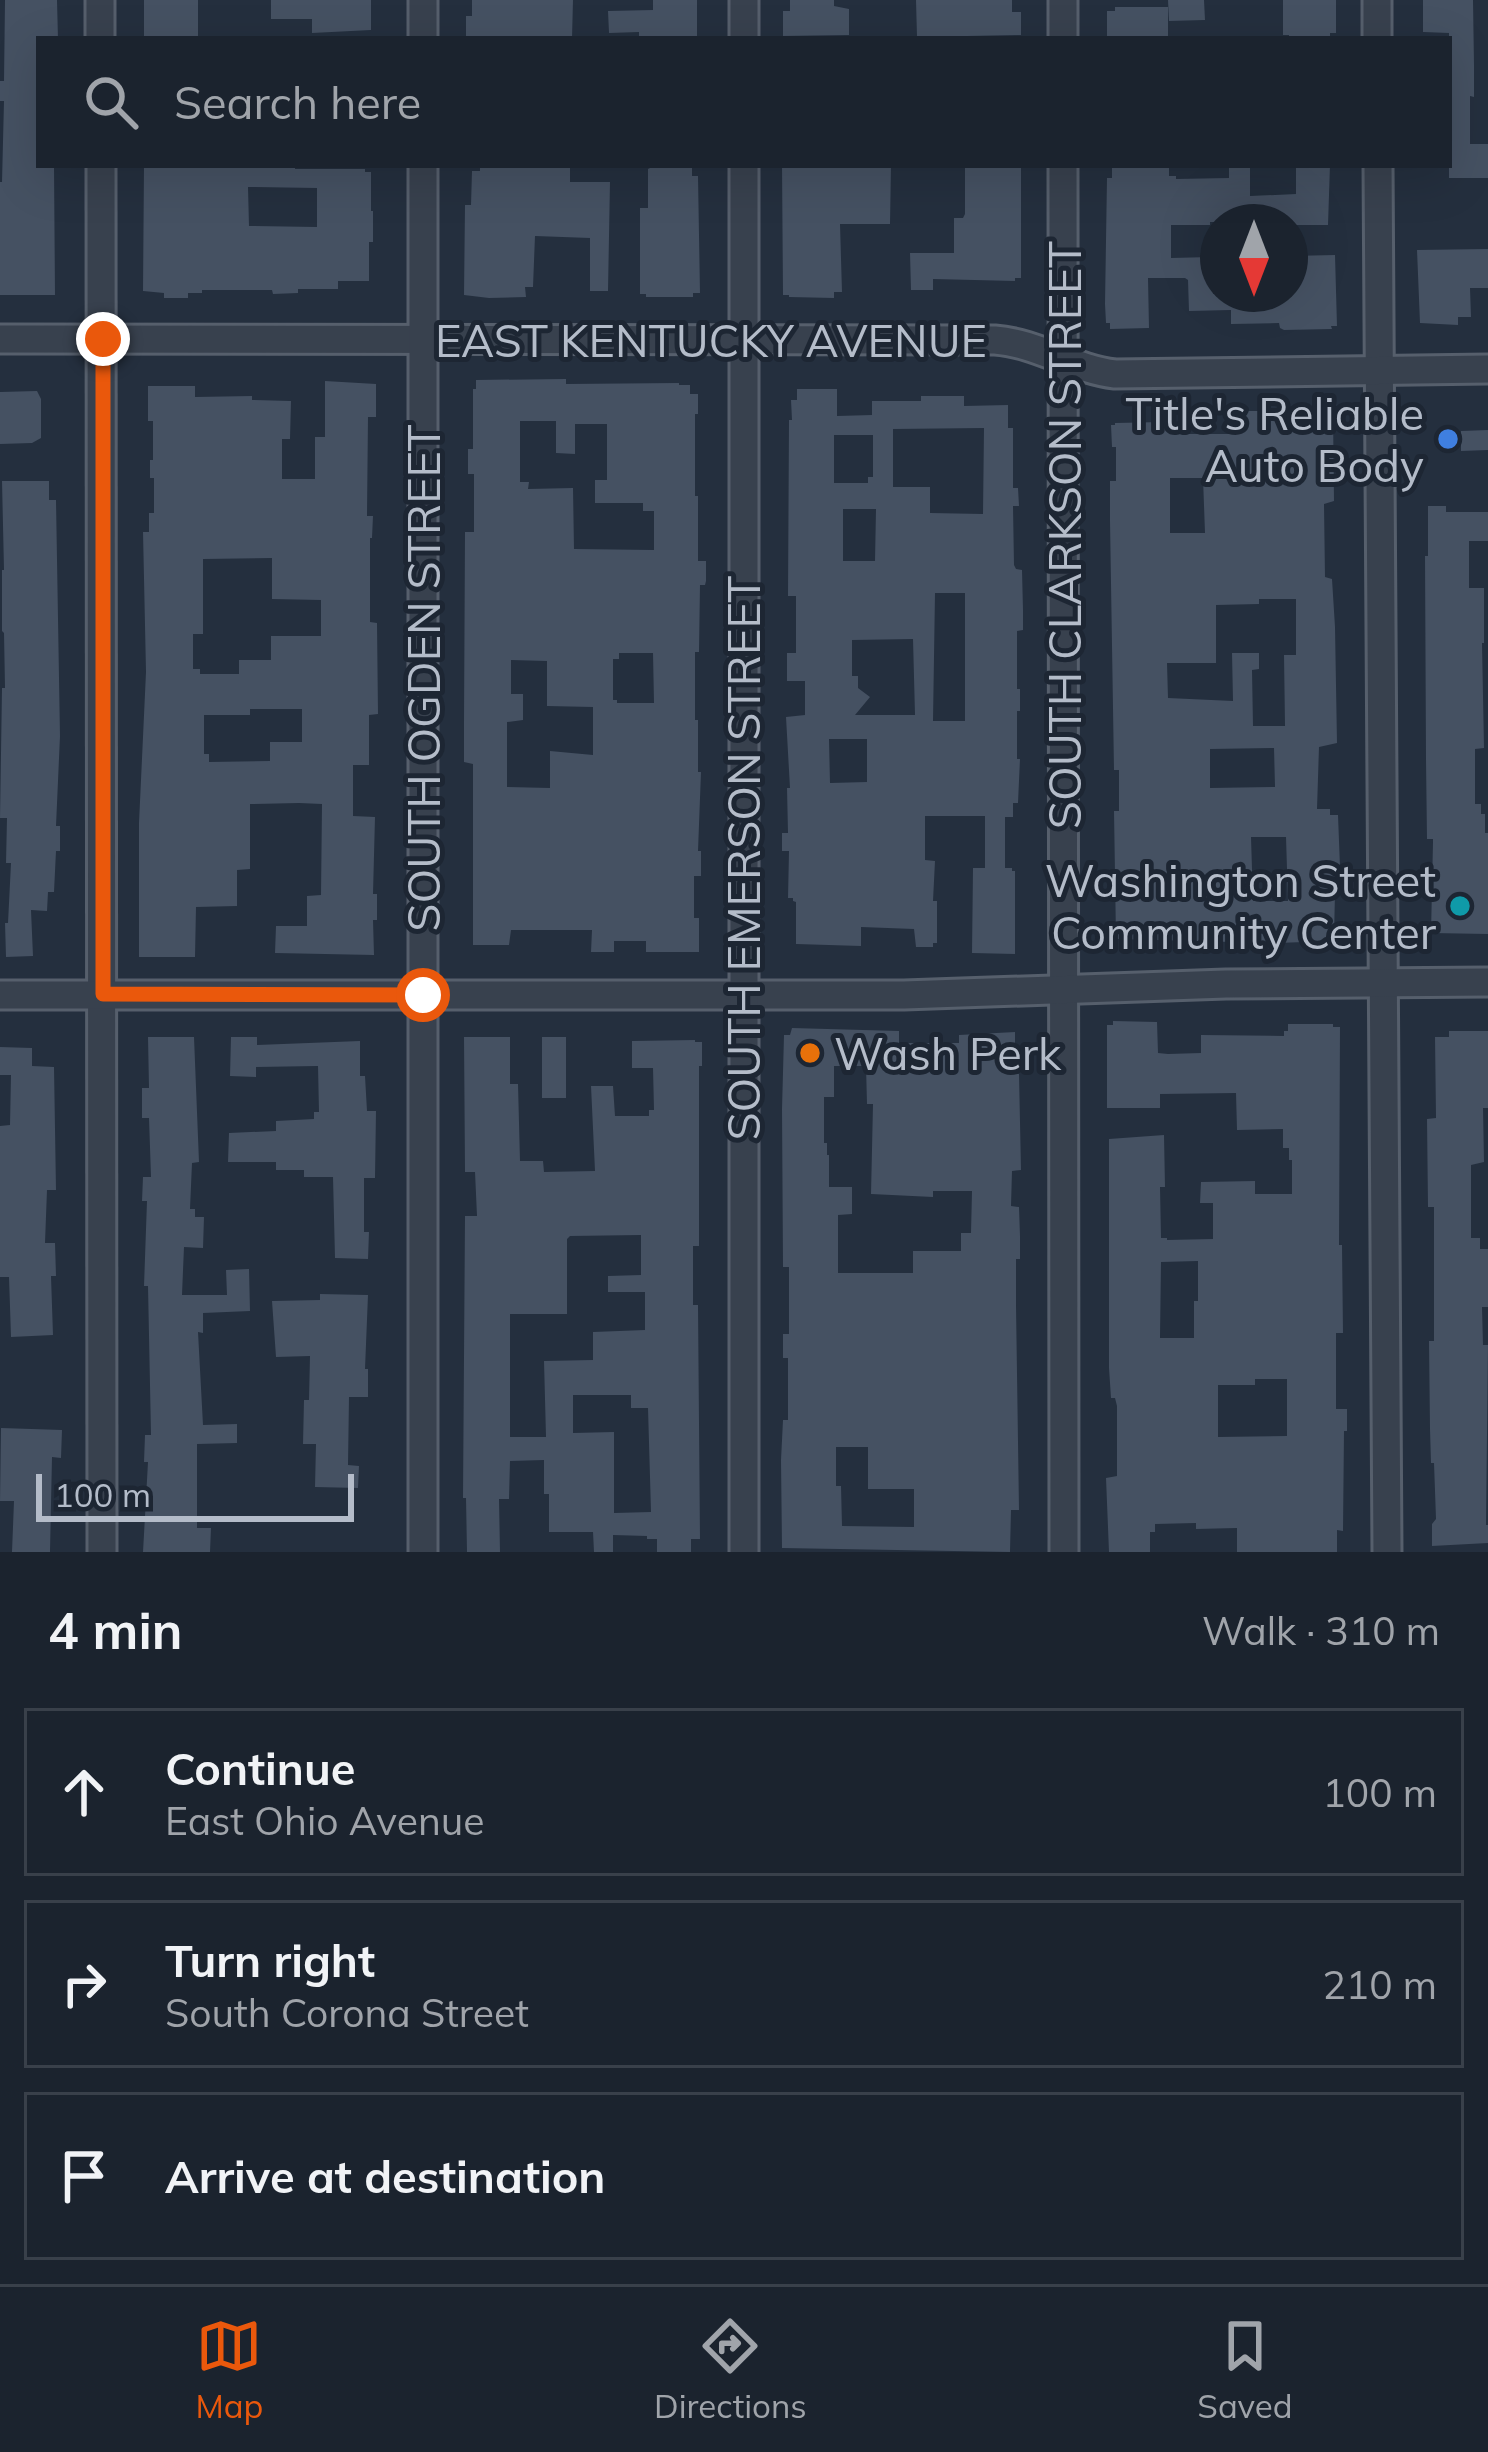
<!DOCTYPE html>
<meta charset="utf-8">
<style>
:root{--surface:#1b232e;--page:#282f3a;--text:#f1f3f6;--muted:#a0a4aa;--line:#39404a;--accent:#ea580c}
body{margin:0;font-family:Mulish,sans-serif;background:var(--page);color:var(--text)}
.compass{position:absolute;left:1200px;top:204px;width:108px;height:108px;border-radius:50%;background:var(--surface);box-shadow:0 12px 48px #0002;rotate:180deg}
.scale{position:absolute;left:36px;bottom:30px;width:318px;box-sizing:border-box;padding-left:12px;border:6px solid #b4bcc9;border-top:0;font-size:33px;line-height:42px;white-space:nowrap;color:#b4bcc9;-webkit-text-stroke:9px #1d2633;paint-order:stroke}
.stop{position:absolute;width:36px;height:36px;margin:-27px;border:9px solid #ea580c;border-radius:50%;background:#fff}
.stop.end{background:#ea580c;border-color:#fff;box-shadow:0 3px 12px #0008}
.list{margin:0;padding:0;list-style:none}
h2{display:flex;justify-content:space-between;align-items:center;height:156px;margin:0;padding:0 48px;font-size:51px}
h2 small{font-size:39px;font-weight:400;color:var(--muted)}
.list li{display:grid;grid-template-columns:78px 1fr auto;gap:36px;align-items:center;box-sizing:border-box;height:168px;margin:0 24px 24px;padding:0 24px;border:3px solid var(--line);border-radius:0px}
.list b{display:block;font-size:45px;white-space:nowrap}
.list p{margin:0;font-size:39px;white-space:nowrap;color:var(--muted)}
.list em{font-size:39px;font-style:normal;color:var(--muted)}
.icon{flex:none;width:66px;height:66px;fill:none;stroke:currentColor;stroke-width:2;stroke-linecap:round;stroke-linejoin:round}
.map{position:relative;flex:none;width:1488px;height:1552px;overflow:hidden}
.search{position:absolute;background:var(--surface);box-shadow:0 12px 48px #0002;left:36px;right:36px;top:36px;height:132px;display:flex;align-items:center;gap:30px;box-sizing:border-box;padding:0 42px;border-radius:0px;color:var(--muted);font-size:45px}
.sheet{height:732px;background:var(--surface)}
nav{display:flex;justify-content:space-around;align-items:center;box-sizing:border-box;height:168px;border-top:3px solid var(--line);background:var(--surface);font-size:33px;color:var(--muted)}
nav a{display:grid;justify-items:center;gap:6px}
nav .on{color:var(--accent)}
.map>svg:first-child{display:block}
.building{fill:#455162;fill-rule:evenodd}
.lines{fill:none;stroke-linecap:round;stroke-linejoin:round}
.minor-casing{stroke:#565f6c;stroke-width:33}
.minor{stroke:#38414e;stroke-width:27}
.route{stroke:#ea580c;stroke-width:15}
.shop-dot{fill:#3f7fe0;stroke:#1d2633;stroke-width:4.5}
.culture-dot{fill:#0f9aa8;stroke:#1d2633;stroke-width:4.5}
.food-dot{fill:#e8710a;stroke:#1d2633;stroke-width:4.5}
.labels{text-anchor:middle;dominant-baseline:central;stroke-width:10;stroke-linejoin:round;paint-order:stroke}
.street-label{font-size:45px;fill:#b4bcc9;stroke:#1d2633}
.poi-label{font-size:45px;fill:#b4bcc9;stroke:#1d2633;text-anchor:end}
</style>
<div class="map">
<svg width="1488" height="1552" viewBox="0 0 1488 1552">
<rect width="100%" height="100%" fill="#242f3e"/>
<g class="building">
<polygon points="5,0 57,0 58,39 39,39 39,165 54,165 55,295 0,295 0,182 2,182 4,101 0,101 0,81 4,81"/>
<rect x="144" y="0" width="54" height="39"/>
<polygon points="271,0 371,0 371,30 312,33 312,19 271,19"/>
<polygon points="472,0 573,0 572,39 466,39 466,16 472,16"/>
<polygon points="653,0 697,0 697,39 639,39 639,32 609,33 608,11 653,10"/>
<polygon points="790,0 834,0 834,6 849,9 849,35 783,36 783,11 790,11"/>
<polygon points="916,0 1012,0 1012,12 1021,12 1021,35 917,37"/>
<polygon points="1168,0 1204,0 1205,20 1169,21"/>
<polygon points="1283,0 1336,0 1336,33 1330,33 1330,38 1289,38 1289,35 1283,35"/>
<polygon points="1423,0 1473,0 1474,65 1474,97 1470,96 1470,144 1488,144 1488,178 1449,178 1449,33 1423,32"/>
<polygon points="1115,7 1168,7 1168,39 1107,37 1107,11 1115,11"/>
<path d="M144,165H295V169H365V172H371V211H373V242H369V281H338V289H298V293L273,294L272,290H202V293H188V298H164V293L143,291ZM248,187L317,188V227L249,226Z"/>
<polygon points="480,165 570,165 570,182 610,182 608,291 590,291 590,238 535,236 533,287 525,287 526,297 489,298 464,295 465,205 471,205 472,171 480,171"/>
<polygon points="782,165 891,165 890,224 840,224 842,292 834,292 834,298 789,297 789,295 783,295"/>
<polygon points="965,165 1021,165 1021,278 1015,278 1015,281 933,279 933,290 911,290 910,253 954,253 954,218 963,218 965,214"/>
<polygon points="1112,165 1169,165 1169,176 1176,176 1176,179 1229,178 1229,166 1250,166 1250,196 1296,194 1296,165 1330,165 1328,225 1290,225 1290,222 1210,222 1210,225 1171,225 1171,258 1211,257 1213,294 1290,294 1290,256 1335,255 1337,326 1331,326 1332,329 1284,330 1280,328 1279,323 1231,324 1231,310 1189,311 1188,280 1185,278 1148,278 1149,328 1110,329 1110,323 1106,323 1105,304 1107,178 1112,178"/>
<polygon points="652,167 692,167 692,176 698,176 700,293 693,293 693,297 646,297 646,294 640,294 640,208 648,208 648,169"/>
<polygon points="1488,249 1488,288 1470,288 1471,317 1458,317 1458,325 1420,323 1417,250"/>
<path d="M566,379V384L679,383V385H690V394H698V414H695V496H698V561H706V581L705,585H700L699,652H695V720H698V772H701L698,851H701V876H694V918H699V952H646V941H614V952H591L592,930H511L509,945H473V764L464,762V721L465,532H474V474H468V449H473V389H476V380ZM520,421H556V453L575,454V424H607V480H595V503H643V511H654V550L574,549L573,488L528,489L529,482H520ZM619,653H653L654,703H617V700H613V659H619ZM511,660L547,661V706L593,707V755L550,751V788L507,787V722L523,720V694H511Z"/>
<path d="M325,381L376,384V417H368L367,516H373L372,538H370V622L377,623L378,714L369,715V765H353V816L375,817L373,894H377V920H373L374,955L275,953L276,926H307V896L321,895L322,804L299,803L250,804V869L237,870V906L196,907L195,957H139V823L146,672L143,532H149V513H154V478H150V460H153V421H148V386H195V397L252,396V400L291,401L290,439H282V479H315V437H325ZM272,558V599L321,600V636H271V660H239V674H200V669H193V634H203V559ZM250,709H302V742H270V761L209,762V754H204V715H250Z"/>
<path d="M797,389H837V416L872,415V401H921V396H964V406L1008,405V428H1013V488H1018L1019,506H1013L1014,565L1016,569L1022,570L1023,610V630L1017,631V689H1020V711H1017V759H1020L1018,803H1013V817H1005V868H1012V871H1015V954L972,953L973,868H985V816H925V860L935,861L933,901H937V943H933V947H916L914,929L861,927V946L796,944V902L793,901V898H788L789,851H782V833H788L787,788H790L786,717L805,715V681H787V653H796V596H788L789,420H792L791,400H797ZM984,428L983,514L930,513V487H893V429ZM834,435H873V477H868V483H834ZM843,509H876L875,561H843ZM935,593H965V721H933ZM913,639L915,715H855L870,697L858,688V676H852V640ZM829,739H867V782L830,783Z"/>
<polygon points="37,391 41,399 41,438 32,443 0,444 0,392"/>
<path d="M1293,409H1327V412H1333L1334,501L1324,504L1325,577L1332,579L1335,627L1337,743L1319,747L1317,809H1330V815H1338L1341,893H1335L1334,937L1332,941L1277,943L1116,939L1114,811H1119V770H1114L1110,521V481H1116V447H1112L1111,425H1115V423L1163,422V428H1170V434H1232V411H1293ZM1170,478H1203L1205,533H1170ZM1259,599H1296V655H1284L1285,726H1253L1252,670L1259,669V653H1232L1233,701L1168,698L1167,663H1216V605L1259,604ZM1274,748L1275,787L1210,788V749ZM1251,837H1286L1288,901H1253Z"/>
<polygon points="1488,430 1488,450 1461,451 1461,431"/>
<polygon points="2,481 49,481 49,500 56,500 60,736 56,826 60,826 60,851 56,851 54,892 48,892 47,911 31,910 33,956 6,957 5,923 8,923 11,863 6,863 7,818 0,818 2,688 5,688 4,633 2,631 2,570 4,570"/>
<polygon points="1428,506 1446,506 1446,512 1488,512 1488,541 1469,541 1469,588 1484,588 1484,643 1482,643 1484,748 1475,749 1475,804 1481,804 1481,814 1485,814 1485,833 1488,833 1488,934 1431,933 1433,842 1433,839 1427,839 1426,760 1425,556 1428,556"/>
<path d="M1113,1021L1157,1022L1158,1053L1168,1054L1201,1053V1035L1284,1036V1031H1288V1024H1333V1027H1340L1339,1245H1342L1343,1333H1336V1409H1347V1431H1344L1343,1531L1337,1530V1552H1237V1528L1196,1529V1523L1155,1524V1532H1150V1552H1109L1106,1478L1117,1476V1406L1115,1398H1111L1109,1368V1139L1164,1135L1165,1187H1160L1161,1238H1167V1240L1213,1239V1203H1200L1201,1182L1255,1181V1194H1292V1160H1289V1148H1283V1129L1237,1130L1236,1093L1160,1094V1108H1107V1025H1113ZM1198,1261V1301H1194V1338H1160L1161,1262ZM1255,1379H1287V1436L1218,1437V1385H1255Z"/>
<path d="M792,1028L899,1031V1043H959V1035L1015,1032V1074H1019L1021,1170L1012,1171L1011,1206L1019,1207L1020,1236V1259H1016V1305L1019,1510H1011L1010,1552L782,1548L781,1460L783,1420H788V1358H783V1334H789V1267H783L782,1109L784,1035H790ZM834,1066H866L867,1104H873L871,1194L933,1197V1191H972L971,1233H961V1251H913V1273H838V1215L852,1214V1187H829V1155H827V1143H824V1097H834ZM836,1447H868V1489H914V1527L842,1526L841,1486H836Z"/>
<polygon points="1449,1031 1488,1031 1488,1108 1483,1108 1484,1162 1471,1165 1471,1238 1480,1238 1480,1249 1488,1249 1488,1307 1482,1307 1483,1345 1488,1345 1486,1525 1488,1525 1488,1543 1432,1546 1432,1524 1436,1519 1434,1463 1431,1463 1430,1429 1429,1341 1434,1341 1434,1207 1428,1207 1427,1119 1436,1118 1435,1037 1449,1037"/>
<polygon points="148,1037 194,1037 199,1162 192,1163 190,1209 195,1209 195,1217 204,1217 203,1248 184,1247 182,1295 227,1295 226,1270 249,1269 250,1311 203,1313 203,1333 198,1332 203,1425 237,1424 237,1443 197,1444 197,1528 211,1528 210,1552 143,1552 148,1462 144,1462 145,1435 151,1435 148,1286 144,1286 147,1201 142,1201 143,1177 151,1177 149,1118 142,1118 142,1088 149,1088"/>
<polygon points="231,1037 257,1037 257,1045 360,1041 360,1076 365,1076 367,1111 376,1111 375,1178 364,1178 364,1232 369,1232 368,1259 335,1258 333,1177 304,1177 304,1170 276,1170 276,1162 228,1162 229,1133 276,1131 276,1121 314,1119 314,1112 319,1112 318,1066 256,1067 256,1077 230,1076"/>
<path d="M464,1037H510V1084H518L520,1161H543L544,1172L595,1171L591,1086H613L615,1116H649V1110H654L653,1068H632V1041L695,1040V1042H702V1066H699V1246H693V1305H698L700,1539H691V1552H657V1539H647V1536L613,1535V1552H594L593,1532H549V1494H544V1460L510,1461L509,1499H499L500,1552H467L466,1498H463L465,1216H477L475,1172H465ZM641,1235V1275L608,1276V1292H645V1330L593,1332V1360L544,1361L546,1437H510V1314H567V1239L570,1236ZM573,1395H631V1408H648L651,1512L614,1513V1432L573,1433Z"/>
<rect x="542" y="1037" width="24" height="61"/>
<polygon points="0,1047 32,1048 32,1066 54,1067 56,1190 47,1190 45,1243 55,1243 56,1276 51,1276 53,1335 11,1337 9,1277 0,1277 0,1126 10,1125 11,1075 0,1075"/>
<polygon points="320,1294 368,1295 365,1369 368,1369 368,1397 349,1397 348,1465 359,1466 358,1488 315,1487 316,1444 303,1444 304,1400 309,1400 310,1356 276,1357 272,1301 320,1300"/>
<polygon points="1,1428 62,1430 61,1458 52,1457 50,1552 12,1552 14,1501 0,1501"/>
</g>
<g class="lines">
<defs>
<g id="minor">
<polyline points="100,0 100,39"/>
<polyline points="744,0 744,39"/>
<polyline points="1063,0 1063,39"/>
<polyline points="1377,0 1377,39"/>
<polyline points="423,39 423,0"/>
<polyline points="101,165 102,1552"/>
<polyline points="1063,165 1064,1552"/>
<polyline points="1378,165 1387,1552"/>
<path d="M0,339L995,340C1037,343 1073,369 1115,374L1488,369"/>
<polyline points="0,995 904,995 1226,984 1488,982"/>
<polyline points="423,1552 423,165"/>
<polyline points="744,1552 744,165"/>
</g>
</defs>
<use href="#minor" class="minor-casing"/>
<use href="#minor" class="minor"/>
</g>
<g class="lines">
<polyline class="route" points="103,339 103,994 423,995"/>
</g>
<circle class="shop-dot" cx="1448" cy="439" r="12"/>
<circle class="culture-dot" cx="1460" cy="906" r="12"/>
<circle class="food-dot" cx="810" cy="1053" r="12"/>
<g class="labels">
<g class="street-label">
<text x="711" y="340">EAST KENTUCKY AVENUE</text>
<text transform="translate(1064 535) rotate(-90)">SOUTH CLARKSON STREET</text>
<text transform="translate(423 678) rotate(-90)">SOUTH OGDEN STREET</text>
<text transform="translate(743 858) rotate(-90)">SOUTH EMERSON STREET</text>
</g>
<g class="poi-label">
<text x="1424" y="413">Title's Reliable<tspan x="1424" dy="52">Auto Body</tspan></text>
<text x="1436" y="880">Washington Street<tspan x="1436" dy="52">Community Center</tspan></text>
<text x="834" y="1053" text-anchor="start">Wash Perk</text>
</g>
</g>
</svg>
<svg class="compass" viewBox="-18 -18 36 36"><path d="M0-13l5 13h-10z" fill="#e53935"/><path d="M0 13l5-13h-10z" fill="#a0a4aa"/></svg>
<div class="scale">100 m</div>
<div class="stop" style="left:423px;top:995px"></div>
<div class="stop end" style="left:103px;top:339px"></div>
<div class="search"><svg class="icon" aria-label="search" viewBox="0 0 24 24"><circle cx="10" cy="10" r="6"/><path d="M15 15l6 6"/></svg>Search here</div>
</div>
<section class="sheet">
<h2>4 min<small>Walk · 310 m</small></h2>
<ul class="list">
<li><svg class="icon" aria-label="ahead" viewBox="0 0 24 24"><path d="M12 20V5M6 11l6-6 6 6"/></svg><div><b>Continue</b><p>East Ohio Avenue</p></div><em>100 m</em></li>
<li><svg class="icon" aria-label="right" viewBox="0 0 24 24"><path d="M7 20v-9h11M14 6l5 5-5 5"/></svg><div><b>Turn right</b><p>South Corona Street</p></div><em>210 m</em></li>
<li><svg class="icon" aria-label="arrive" viewBox="0 0 24 24"><path d="M6 21V4h12l-3 4 3 4H6"/></svg><div><b>Arrive at destination</b></div></li>
</ul>
</section>
<nav>
<a class="on"><svg class="icon" aria-label="map" viewBox="0 0 24 24"><path d="M3 6l6-2 6 2 6-2v14l-6 2-6-2-6 2zM9 4v14M15 6v14"/></svg>Map</a>
<a><svg class="icon" aria-label="directions" viewBox="0 0 24 24"><path d="M12 3l9 9-9 9-9-9zM9 14v-3h6M13 9l2 2-2 2"/></svg>Directions</a>
<a><svg class="icon" aria-label="saved" viewBox="0 0 24 24"><path d="M7 4h10v16l-5-4-5 4z"/></svg>Saved</a>
</nav>
